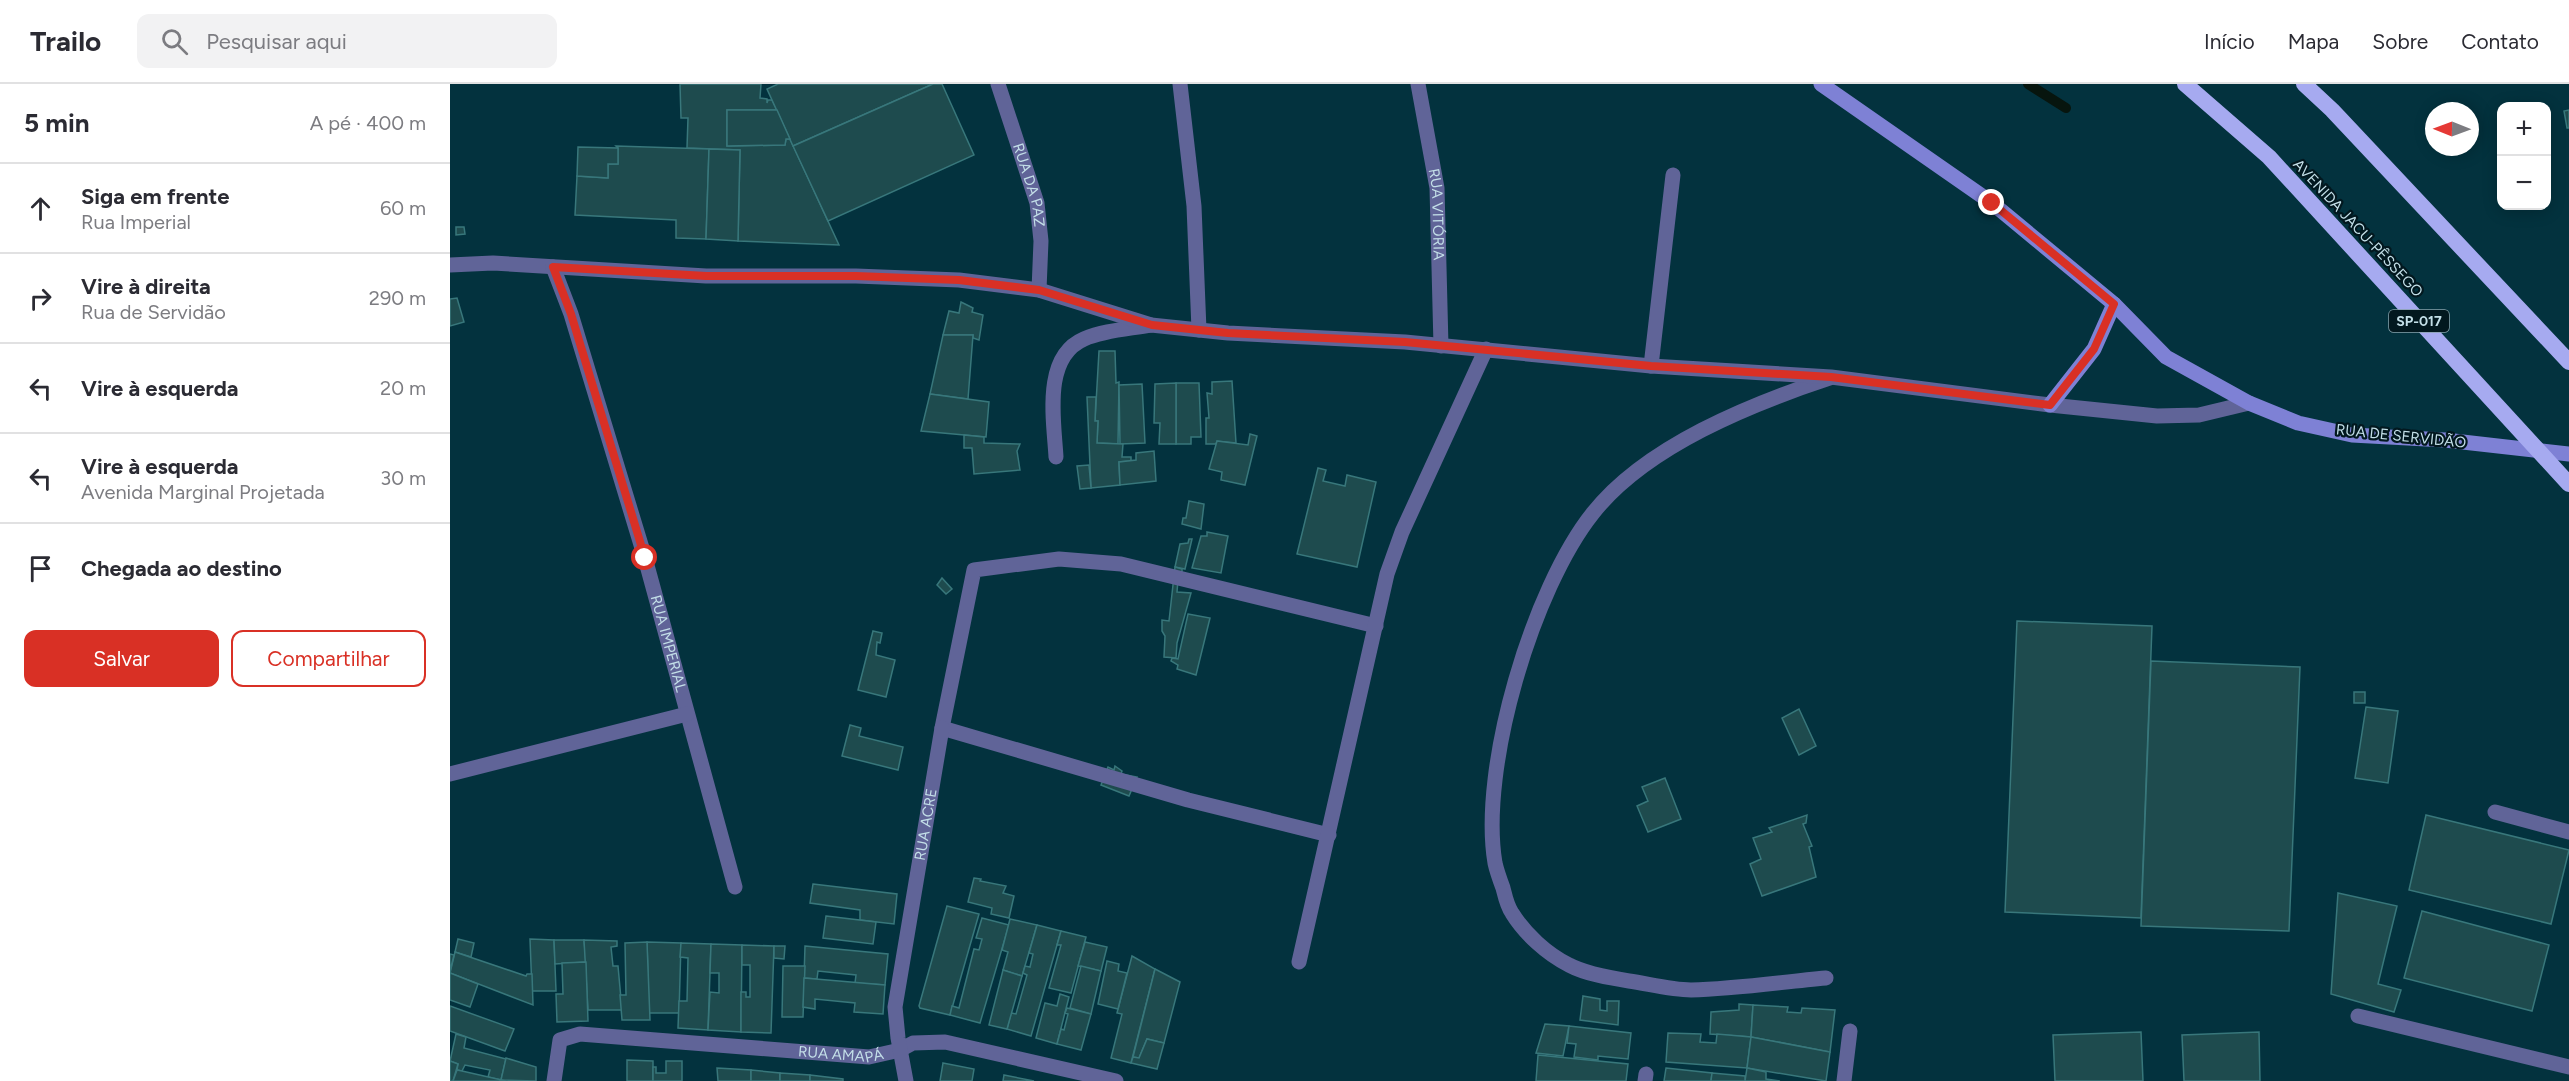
<!DOCTYPE html>
<html lang="pt">
<meta charset="utf-8">
<style>
:root{--surface:#fff;--page:#f2f2f3;--text:#2b2b33;--muted:#7c7c81;--line:#e1e1e2;--accent:#d93025}
body{margin:0;font-family:Figtree,sans-serif;background:var(--page);color:var(--text)}
.controls{position:absolute;right:18px;top:18px;display:grid;overflow:hidden;border-radius:12px;box-shadow:0 3px 15px #0003}
.controls button{width:54px;height:54px;display:grid;place-items:center;padding:0;border:0;border-bottom:2px solid var(--line);background:var(--surface);color:var(--text);font:30px sans-serif}
.compass{position:absolute;left:1975px;top:18px;width:54px;height:54px;border-radius:50%;background:var(--surface);box-shadow:0 3px 15px #0003;rotate:271deg}
.stop{position:absolute;width:18px;height:18px;margin:-14px;border:4px solid #d93025;border-radius:50%;background:#fff}
.stop.end{background:#d93025;border-color:#fff;box-shadow:0 2px 6px #0008}
.list{margin:0;padding:0;list-style:none}
h2{display:flex;justify-content:space-between;align-items:center;height:78px;margin:0;padding:0 24px;font-size:26px}
h2 small{font-size:20px;font-weight:400;color:var(--muted)}
.list li{display:grid;grid-template-columns:39px 1fr auto;gap:18px;align-items:center;box-sizing:border-box;height:90px;padding:0 24px;border-top:2px solid var(--line)}
.list b{display:block;font-size:22px;white-space:nowrap}
.list p{margin:0;font-size:20px;white-space:nowrap;color:var(--muted)}
.list em{font-size:20px;font-style:normal;color:var(--muted)}
.actions{display:flex;gap:12px;padding:18px 24px}
.actions a{flex:1;padding:14px 0;border:2px solid var(--accent);border-radius:12px;text-align:center;font-size:21px;color:var(--accent)}
.actions .main{background:var(--accent);color:#fff}
.icon{flex:none;width:33px;height:33px;fill:none;stroke:currentColor;stroke-width:2;stroke-linecap:round;stroke-linejoin:round}
.map{position:relative;flex:none;width:2119px;height:997px;overflow:hidden}
header{display:flex;align-items:center;gap:36px;box-sizing:border-box;height:84px;padding:0 30px;background:var(--surface);border-bottom:2px solid var(--line)}
header strong{font-size:28px}
nav{display:flex;gap:33px;margin-inline-start:auto;font-size:21px}
.search{width:420px;height:54px;background:var(--page);display:flex;align-items:center;gap:15px;box-sizing:border-box;padding:0 21px;border-radius:12px;color:var(--muted);font-size:22px}
main{display:flex}
aside{flex:1;background:var(--surface)}
.map>svg:first-child{display:block}
.lines{fill:none;stroke-linecap:round;stroke-linejoin:round}
.stream{stroke:#07150e;stroke-width:10}
.building{fill:#1e4b4e;stroke:#38777b;stroke-width:1.5}
.service{stroke:#606498;stroke-width:15}
.minor{stroke:#606498;stroke-width:15}
.secondary{stroke:#7e81d5;stroke-width:15}
.trunk{stroke:#a6aaf0;stroke-width:16}
.route{stroke:#d93025;stroke-width:8}
.labels{text-anchor:middle;dominant-baseline:central;stroke-width:4.5;stroke-linejoin:round;paint-order:stroke}
.shield{fill:#02181f;stroke:#89a3ac;stroke-width:1.5}
.shield-label{font-size:14px;font-weight:bold;fill:#c3dfe8}
.street-label{font-size:15px;fill:#c3dfe8;stroke:#02181f}
</style>
<header>
<strong>Trailo</strong>
<div class="search"><svg class="icon" aria-label="search" viewBox="0 0 24 24"><circle cx="10" cy="10" r="6"/><path d="M15 15l6 6"/></svg>Pesquisar aqui</div>
<nav><a>Início</a><a>Mapa</a><a>Sobre</a><a>Contato</a></nav>
</header>
<main>
<aside>
<h2>5 min<small>A pé · 400 m</small></h2>
<ul class="list">
<li><svg class="icon" aria-label="ahead" viewBox="0 0 24 24"><path d="M12 20V5M6 11l6-6 6 6"/></svg><div><b>Siga em frente</b><p>Rua Imperial</p></div><em>60 m</em></li>
<li><svg class="icon" aria-label="right" viewBox="0 0 24 24"><path d="M7 20v-9h11M14 6l5 5-5 5"/></svg><div><b>Vire à direita</b><p>Rua de Servidão</p></div><em>290 m</em></li>
<li><svg class="icon" aria-label="left" viewBox="0 0 24 24"><path d="M17 20v-9H6M10 6l-5 5 5 5"/></svg><div><b>Vire à esquerda</b></div><em>20 m</em></li>
<li><svg class="icon" aria-label="left" viewBox="0 0 24 24"><path d="M17 20v-9H6M10 6l-5 5 5 5"/></svg><div><b>Vire à esquerda</b><p>Avenida Marginal Projetada</p></div><em>30 m</em></li>
<li><svg class="icon" aria-label="arrive" viewBox="0 0 24 24"><path d="M6 21V4h12l-3 4 3 4H6"/></svg><div><b>Chegada ao destino</b></div></li>
</ul>
<div class="actions"><a class="main">Salvar</a><a>Compartilhar</a></div>
</aside>
<div class="map">
<svg width="2119" height="997" viewBox="0 0 2119 997">
<rect width="100%" height="100%" fill="#03323e"/>
<g class="lines">
<polyline class="stream" points="1578,0 1616,24"/>
</g>
<g class="building">
<polygon points="230,0 311,0 310,14 317,15 317,19 318,16 322,16 327,26 277,26 277,62 335,61 336,55 340,55 389,161 288,157 290,66 237,64 238,34 231,34"/>
<polygon points="328,0 483,0 343,62 317,5"/>
<polygon points="483,0 492,0 524,71 378,137 343,62"/>
<polygon points="277,26 327,26 340,55 336,55 335,61 277,62"/>
<polygon points="2119,26 2119,44 2117,44 2114,27"/>
<polygon points="166,62 259,65 256,155 226,154 226,136 125,131 127,92 158,94 158,80 168,80 168,64"/>
<polygon points="128,63 168,64 168,80 158,80 158,94 127,92"/>
<polygon points="259,65 290,66 288,157 256,155"/>
<polygon points="6,143 14,143 15,150 6,151"/>
<polygon points="7,214 14,238 0,242 0,215"/>
<polygon points="511,218 523,224 522,228 533,231 529,256 523,254 523,251 493,251 499,227 509,229"/>
<polygon points="493,251 523,251 518,315 480,310"/>
<polygon points="649,267 665,267 666,299 669,298 668,360 647,359 648,337 645,337"/>
<polygon points="782,297 786,359 767,357 766,360 756,360 756,334 759,334 757,309 762,310 762,298"/>
<polygon points="726,299 749,299 751,353 741,353 741,360 726,360"/>
<polygon points="726,299 726,360 709,360 710,339 704,339 705,300"/>
<polygon points="692,300 695,359 670,360 669,301"/>
<polygon points="480,310 539,318 536,353 471,347"/>
<polygon points="637,313 646,313 645,337 648,337 647,359 673,360 672,373 681,373 681,377 669,378 670,401 641,404"/>
<polygon points="800,350 807,352 795,401 771,396 772,388 759,385 767,357 798,361"/>
<polygon points="514,351 534,353 534,359 570,360 567,367 570,386 524,390 522,364 514,364"/>
<polygon points="704,367 706,397 670,401 669,378 686,376 686,369"/>
<polygon points="639,381 641,404 630,405 627,382"/>
<polygon points="868,384 876,386 873,397 895,402 897,391 926,398 907,483 847,470"/>
<polygon points="739,417 754,420 751,445 732,440 733,434 736,434"/>
<polygon points="757,448 778,452 771,489 742,484 751,452 757,452"/>
<polygon points="739,455 742,455 735,485 725,483 730,460 738,459"/>
<polygon points="725,483 732,485 732,496 728,496 727,508 741,509 727,559 726,574 714,573 715,552 712,547 712,536 719,537"/>
<polygon points="492,494 502,505 496,510 487,501"/>
<polygon points="738,530 760,534 746,591 727,585 728,581 721,577 722,574 728,575"/>
<polygon points="1567,537 1702,542 1691,834 1555,828"/>
<polygon points="423,547 432,549 430,559 427,558 426,571 445,576 436,613 408,606"/>
<polygon points="1701,577 1850,583 1839,847 1691,842"/>
<rect x="1904" y="608" width="11" height="11"/>
<polygon points="1916,623 1948,627 1938,699 1905,694"/>
<polygon points="1349,625 1366,662 1349,671 1332,634"/>
<polygon points="400,641 411,644 409,652 453,663 448,686 392,672"/>
<polygon points="665,682 672,687 671,690 687,693 679,712 651,701 658,683 664,686"/>
<polygon points="1215,694 1231,735 1198,748 1187,722 1198,717 1192,703"/>
<polygon points="1357,731 1356,739 1353,740 1362,762 1359,763 1366,793 1312,812 1300,780 1311,775 1303,754 1322,748 1319,744"/>
<polygon points="1976,731 2119,766 2101,840 1959,806"/>
<polygon points="524,794 531,795 530,797 556,802 553,809 564,812 559,834 541,830 542,824 518,818"/>
<polygon points="363,800 447,810 444,840 410,836 410,826 360,819"/>
<polygon points="1888,809 1947,822 1928,900 1951,906 1944,928 1881,910"/>
<polygon points="497,822 529,830 500,931 470,924 469,922"/>
<polygon points="1972,827 2099,861 2082,927 1954,894"/>
<polygon points="376,832 426,838 423,860 373,854"/>
<polygon points="532,834 559,841 530,939 500,931 502,922 509,924 524,865 529,866 532,855 526,854"/>
<polygon points="560,835 587,841 572,892 553,886 558,868 552,866"/>
<polygon points="587,841 611,847 581,952 557,945 561,929 566,930 577,891 573,889 575,882 580,883 583,870 579,869"/>
<polygon points="611,847 636,853 621,909 599,904 611,861 607,861"/>
<polygon points="8,855 24,859 21,873 5,868"/>
<polygon points="80,855 104,856 106,907 82,907"/>
<polygon points="104,856 134,856 136,878 105,880"/>
<polygon points="134,856 167,857 167,862 161,863 163,882 168,882 172,926 138,926"/>
<polygon points="197,858 231,859 229,929 199,929"/>
<polygon points="197,858 200,936 172,936 170,911 176,911 175,859"/>
<polygon points="635,858 657,863 651,887 628,882"/>
<polygon points="231,859 261,860 258,946 228,944 229,917 237,917 238,874 230,873"/>
<polygon points="261,860 292,861 291,948 258,946 260,908 269,909 269,889 260,889"/>
<polygon points="292,861 324,862 321,949 291,948 291,908 296,908 296,913 300,913 300,881 292,881"/>
<polygon points="324,862 335,862 334,875 324,874"/>
<polygon points="355,862 438,870 435,901 405,899 406,891 368,887 367,895 354,894"/>
<polygon points="5,868 76,892 77,890 82,890 83,921 0,889"/>
<polygon points="0,870 4,871 0,887"/>
<polygon points="682,872 705,885 681,979 661,974 672,930 667,929 668,925"/>
<polygon points="657,877 669,880 668,887 677,889 668,925 648,920"/>
<polygon points="136,878 138,937 107,938 106,910 113,910 112,879"/>
<polygon points="333,882 355,882 353,933 332,933"/>
<polygon points="631,882 651,887 641,930 620,924"/>
<polygon points="705,885 730,898 714,959 697,955 689,974 683,973"/>
<polygon points="553,886 572,892 557,945 539,941"/>
<polygon points="0,889 28,900 20,923 0,916"/>
<polygon points="354,894 435,901 433,930 404,928 405,919 365,915 365,925 353,923"/>
<polygon points="610,910 619,913 607,960 586,954 595,919 607,922"/>
<polygon points="1133,912 1150,915 1150,926 1157,927 1157,917 1169,917 1168,941 1130,936"/>
<polygon points="1289,920 1303,921 1301,953 1260,950 1261,928 1289,926"/>
<polygon points="1303,921 1338,923 1337,928 1351,929 1352,924 1385,926 1380,968 1301,953"/>
<polygon points="0,922 64,945 55,967 0,947"/>
<polygon points="617,924 641,930 631,966 607,960 611,945 614,946 618,930 615,929"/>
<polygon points="1095,940 1119,942 1113,972 1086,969"/>
<polygon points="1119,942 1181,949 1178,975 1148,972 1148,976 1124,973 1126,960 1117,959"/>
<polygon points="1691,948 1693,997 1605,997 1603,951"/>
<polygon points="1809,948 1810,997 1734,997 1732,951"/>
<polygon points="1218,949 1251,950 1250,958 1266,959 1267,950 1301,953 1297,984 1216,978"/>
<polygon points="6,950 16,953 14,964 56,975 51,996 38,993 40,986 15,981 12,987 7,986 8,980 0,977"/>
<polygon points="1301,953 1380,968 1376,997 1297,984"/>
<polygon points="697,955 714,959 707,985 681,979 683,973 689,974"/>
<polygon points="1088,971 1178,980 1176,997 1086,997"/>
<polygon points="56,974 86,983 86,997 51,996"/>
<polygon points="177,976 203,977 203,997 177,997"/>
<polygon points="0,977 8,980 3,997 0,997"/>
<polygon points="216,977 232,977 232,997 203,997 203,983 206,983 206,989 216,989"/>
<polygon points="493,979 524,985 522,997 490,997"/>
<polygon points="267,984 301,986 301,997 268,997"/>
<polygon points="1216,984 1262,989 1261,997 1214,997"/>
<polygon points="1297,984 1316,988 1316,995 1330,997 1295,997"/>
<polygon points="7,986 12,987 56,997 3,997"/>
<polygon points="301,986 330,989 330,997 301,997"/>
<polygon points="330,989 360,991 360,997 330,997"/>
<polygon points="1262,989 1295,992 1295,997 1261,997"/>
<polygon points="360,991 393,995 393,997 360,997"/>
<polygon points="554,991 584,997 553,997"/>
</g>
<g class="lines">
<g class="service">
<polyline points="730,0 744,122 749,246"/>
<path id="s1" d="M968,0L987,104L991,262"/>
<polyline points="1201,282 1223,91"/>
<path d="M606,373C604,337 592,273 634,255C655,246 679,245 701,241"/>
<polyline points="2045,728 2119,748"/>
<polyline points="879,751 738,716 492,644 524,486 609,475 671,480 926,542"/>
<polyline points="849,878 937,490 952,448 1036,265"/>
<path d="M1376,894C1331,898 1286,905 1241,906C1221,906 1199,900 1179,897C1160,894 1136,890 1119,881C1097,870 1075,850 1062,829C1057,822 1055,812 1053,804C1050,796 1047,788 1045,779C1029,684 1083,504 1143,429C1196,362 1301,320 1380,294"/>
<polyline points="1908,932 2119,983"/>
<polyline points="1195,997 1196,990"/>
</g>
<g class="minor">
<path id="s2" d="M548,0L587,119L591,157L589,206"/>
<polyline points="0,181 43,179 256,192 406,192 509,196 589,206 701,241 778,249 955,258 1201,282 1381,293 1600,321 1707,332 1749,331 1799,319"/>
<path id="s3" d="M103,183L121,230L195,474L285,803"/>
<polyline points="0,690 237,630"/>
<path id="s4" d="M104,997L110,956L130,950L419,973L450,966L463,959L495,958L666,997"/>
<path id="s5" d="M456,997L448,954L445,923L492,644"/>
<polyline points="1394,997 1400,947"/>
</g>
<g class="secondary">
<polyline points="1371,0 1542,119 1664,220 1716,273 1799,319 1848,339 1902,351 1995,356 2119,370"/>
<polyline points="1600,321 1644,265 1664,220"/>
</g>
<g class="trunk">
<polyline points="1735,0 1819,73 2119,400"/>
<polyline points="1854,0 1882,26 2119,278"/>
</g>
</g>
<g class="lines">
<polyline class="route" points="195,474 121,230 103,183 256,192 406,192 509,196 589,206 702,241 778,249 955,258 1201,282 1381,293 1600,321 1644,265 1664,220 1542,119"/>
</g>
<g class="labels">
<rect class="shield" x="1939" y="226" width="60" height="22" rx="4.5"/>
<g class="shield-label">
<text x="1969" y="237">SP-017</text>
</g>
<g class="street-label">
<text stroke="none"><textPath href="#s2" startOffset="106">RUA DA PAZ</textPath></text>
<text stroke="none"><textPath href="#s1" startOffset="132">RUA VITÓRIA</textPath></text>
<text transform="translate(1908 144) rotate(47)">AVENIDA JACU-PÊSSEGO</text>
<text transform="translate(1951 352) rotate(6)">RUA DE SERVIDÃO</text>
<text stroke="none"><textPath href="#s3" startOffset="394">RUA IMPERIAL</textPath></text>
<text stroke="none"><textPath href="#s5" startOffset="260">RUA ACRE</textPath></text>
<text stroke="none"><textPath href="#s4" startOffset="324">RUA AMAPÁ</textPath></text>
</g>
</g>
</svg>
<div class="controls">
<button>+</button>
<button>−</button>
</div>
<svg class="compass" viewBox="-18 -18 36 36"><path d="M0-13l5 13h-10z" fill="#e53935"/><path d="M0 13l5-13h-10z" fill="#7c7c81"/></svg>
<div class="stop" style="left:195px;top:474px"></div>
<div class="stop end" style="left:1542px;top:119px"></div>
</div>
</main>
